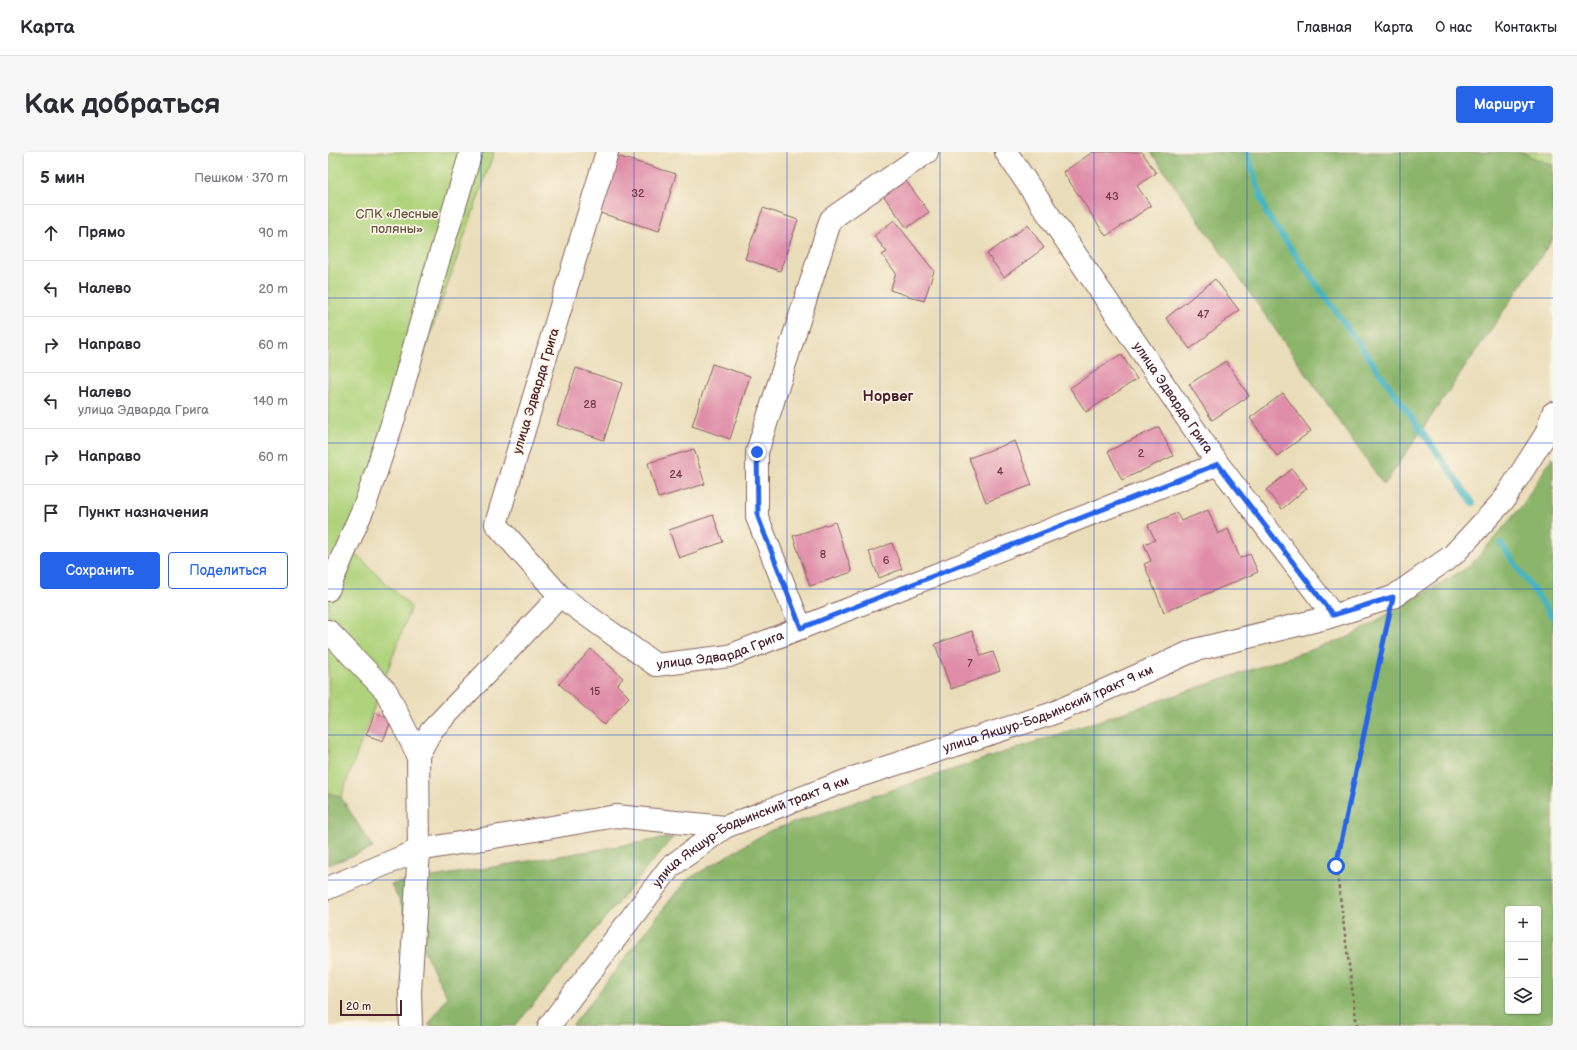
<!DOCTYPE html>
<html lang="ru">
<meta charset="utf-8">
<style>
:root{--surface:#fff;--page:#f7f7f7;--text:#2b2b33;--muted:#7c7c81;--line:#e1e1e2;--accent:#2563eb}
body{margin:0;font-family:"Balsamiq Sans",sans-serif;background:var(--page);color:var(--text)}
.controls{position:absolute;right:12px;bottom:12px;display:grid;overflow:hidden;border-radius:4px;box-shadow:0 1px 3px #0004}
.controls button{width:36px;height:36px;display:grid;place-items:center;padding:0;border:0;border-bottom:1px solid var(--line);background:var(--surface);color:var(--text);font:20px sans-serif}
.scale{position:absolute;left:12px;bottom:10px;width:62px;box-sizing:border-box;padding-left:4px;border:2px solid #4a1f2b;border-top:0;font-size:11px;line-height:14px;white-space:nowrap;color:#4a1f2b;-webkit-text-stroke:3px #fcf5e5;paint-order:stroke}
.stop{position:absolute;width:12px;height:12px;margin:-9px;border:3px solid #2563eb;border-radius:50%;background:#fff}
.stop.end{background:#2563eb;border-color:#fff;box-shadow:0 1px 4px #0008}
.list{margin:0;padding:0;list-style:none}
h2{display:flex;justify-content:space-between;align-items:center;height:52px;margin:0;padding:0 16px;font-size:17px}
h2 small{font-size:13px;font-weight:400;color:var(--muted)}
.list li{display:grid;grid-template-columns:26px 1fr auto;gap:12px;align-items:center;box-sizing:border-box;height:56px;padding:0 16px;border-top:1px solid var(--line)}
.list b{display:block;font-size:15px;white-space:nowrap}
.list p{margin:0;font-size:13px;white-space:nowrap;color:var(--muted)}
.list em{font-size:13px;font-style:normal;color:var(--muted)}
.actions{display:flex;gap:8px;padding:12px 16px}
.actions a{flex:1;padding:9px 0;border:1px solid var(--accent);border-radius:4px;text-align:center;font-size:14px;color:var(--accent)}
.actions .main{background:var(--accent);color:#fff}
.icon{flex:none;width:22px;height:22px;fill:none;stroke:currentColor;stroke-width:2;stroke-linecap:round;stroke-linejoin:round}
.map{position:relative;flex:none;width:1225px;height:874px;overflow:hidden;border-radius:4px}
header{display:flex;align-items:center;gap:24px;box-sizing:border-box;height:56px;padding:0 20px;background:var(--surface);border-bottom:1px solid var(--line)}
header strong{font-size:19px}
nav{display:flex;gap:22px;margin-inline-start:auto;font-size:14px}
.intro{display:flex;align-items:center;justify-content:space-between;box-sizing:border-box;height:96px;padding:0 24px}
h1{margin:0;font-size:28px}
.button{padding:10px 18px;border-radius:4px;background:var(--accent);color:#fff;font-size:14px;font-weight:700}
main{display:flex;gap:24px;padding:0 24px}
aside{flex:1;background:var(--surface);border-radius:4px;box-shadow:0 1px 3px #0004}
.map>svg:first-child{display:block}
.green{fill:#afd37b;stroke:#7c7953}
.forest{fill:#8bb56b;stroke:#6a6a4b;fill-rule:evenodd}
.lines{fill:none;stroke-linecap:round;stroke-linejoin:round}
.stream{stroke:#47b5c2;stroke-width:6}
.building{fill:#e08da9}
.minor-casing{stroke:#82625d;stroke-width:24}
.path{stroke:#82625d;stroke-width:2.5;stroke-dasharray:3 3;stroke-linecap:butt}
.minor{stroke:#fff;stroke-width:22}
.route{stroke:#2563eb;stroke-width:5}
.grid{fill:none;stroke:#1d4ed8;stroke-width:1;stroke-opacity:0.55}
.labels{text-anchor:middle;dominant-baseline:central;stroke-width:3.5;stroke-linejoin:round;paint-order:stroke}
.number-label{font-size:11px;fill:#703a4a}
.park-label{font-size:13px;fill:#685543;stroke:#fcf5e5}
.street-label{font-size:13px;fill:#4a1f2b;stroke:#fcf5e5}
.quarter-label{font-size:15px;font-weight:bold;fill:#4a1f2b;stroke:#fcf5e5}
</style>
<header>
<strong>Карта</strong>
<nav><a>Главная</a><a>Карта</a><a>О нас</a><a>Контакты</a></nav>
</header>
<div class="intro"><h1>Как добраться</h1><a class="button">Маршрут</a></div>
<main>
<aside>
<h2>5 мин<small>Пешком · 370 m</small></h2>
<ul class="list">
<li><svg class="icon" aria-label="ahead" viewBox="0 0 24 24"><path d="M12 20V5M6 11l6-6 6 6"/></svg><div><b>Прямо</b></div><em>90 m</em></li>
<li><svg class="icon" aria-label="left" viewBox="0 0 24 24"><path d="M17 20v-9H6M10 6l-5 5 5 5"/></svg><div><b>Налево</b></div><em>20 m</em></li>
<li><svg class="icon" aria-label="right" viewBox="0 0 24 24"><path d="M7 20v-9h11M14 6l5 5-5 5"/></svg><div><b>Направо</b></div><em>60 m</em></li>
<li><svg class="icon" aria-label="left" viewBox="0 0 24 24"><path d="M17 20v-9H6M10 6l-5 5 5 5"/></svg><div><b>Налево</b><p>улица Эдварда Грига</p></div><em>140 m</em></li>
<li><svg class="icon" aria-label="right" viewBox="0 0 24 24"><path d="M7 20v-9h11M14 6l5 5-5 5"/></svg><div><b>Направо</b></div><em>60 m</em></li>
<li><svg class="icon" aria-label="arrive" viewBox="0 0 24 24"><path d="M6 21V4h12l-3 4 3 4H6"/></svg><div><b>Пункт назначения</b></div></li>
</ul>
<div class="actions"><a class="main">Сохранить</a><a>Поделиться</a></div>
</aside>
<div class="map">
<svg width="1225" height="874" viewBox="0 0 1225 874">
<rect width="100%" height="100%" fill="#fcf5e5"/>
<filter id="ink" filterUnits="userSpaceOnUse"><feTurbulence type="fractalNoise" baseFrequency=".025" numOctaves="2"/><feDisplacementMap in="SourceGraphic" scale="8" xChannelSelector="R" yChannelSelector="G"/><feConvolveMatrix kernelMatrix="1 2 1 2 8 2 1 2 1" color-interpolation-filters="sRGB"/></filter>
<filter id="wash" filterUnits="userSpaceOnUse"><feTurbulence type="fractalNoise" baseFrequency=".012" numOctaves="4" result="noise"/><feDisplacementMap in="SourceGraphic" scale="16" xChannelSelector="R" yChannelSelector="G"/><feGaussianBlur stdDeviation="0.9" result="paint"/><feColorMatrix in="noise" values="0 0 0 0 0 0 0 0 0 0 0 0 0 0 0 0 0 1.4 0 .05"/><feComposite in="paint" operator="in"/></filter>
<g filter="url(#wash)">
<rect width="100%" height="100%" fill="#eaddba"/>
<g class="green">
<polygon points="0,0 166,0 26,400 83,455 13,645 0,641"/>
<polygon points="1192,0 1225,0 1225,14"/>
</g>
<g class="forest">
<polygon points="823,0 1192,0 1225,14 1225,87 1056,333"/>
<path d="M1225,304V874H244L357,729L441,679L1021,485L1142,414L1194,354ZM1180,757H1210V859H1180Z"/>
<polygon points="0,641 13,645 45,696 0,713"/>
<polygon points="345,685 187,874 100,874 119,845 63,732"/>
</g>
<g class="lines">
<g class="stream">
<polyline points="919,0 939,63 1145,351"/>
<polyline points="1173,392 1225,466"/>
</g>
</g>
<g id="blocks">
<g class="building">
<polygon points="765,0 814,0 828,21 809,34 823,54 778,84 735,20"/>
<polygon points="289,4 348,22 331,79 272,61"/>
<polygon points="576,26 601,60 579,76 554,42"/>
<polygon points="435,56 470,68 452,119 417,107"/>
<polygon points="566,68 606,119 596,149 562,138 568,121 554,103 559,100 546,84"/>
<polygon points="700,73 716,96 676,125 659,102"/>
<polygon points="887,127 911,158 862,197 838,166"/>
<polygon points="793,202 809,227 758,260 742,236"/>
<polygon points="898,209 921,244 884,268 861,232"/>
<polygon points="384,212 422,224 402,287 364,274"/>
<polygon points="248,216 294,231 276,288 229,273"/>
<polygon points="955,241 983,279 949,304 922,266"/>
<polygon points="831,275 845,304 794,328 780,299"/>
<polygon points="687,289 704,333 658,350 641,306"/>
<polygon points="366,297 377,332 330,346 320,311"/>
<polygon points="964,317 979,336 954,357 938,338"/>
<polygon points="880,358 890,382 900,377 912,406 922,402 930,420 836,460 816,412 823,409 816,392 827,388 820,373 849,361 853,369"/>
<polygon points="385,363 395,390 351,406 341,378"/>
<polygon points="507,370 524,420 482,434 465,384"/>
<polygon points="564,391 574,417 551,426 541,400"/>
<polygon points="644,479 653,504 665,500 672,519 623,537 607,492"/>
<polygon points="263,497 295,526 289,533 301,545 276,573 231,532"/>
<polygon points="47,561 64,567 55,589 38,583"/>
</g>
</g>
</g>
<g filter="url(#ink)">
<use href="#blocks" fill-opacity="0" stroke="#82625d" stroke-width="1"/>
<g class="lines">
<defs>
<g id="minor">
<path id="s1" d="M279,0L168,372L232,444L328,513L401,504L890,312"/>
<path id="s2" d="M678,0L890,312L1005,463"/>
<polyline points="0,438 38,350 67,263 109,113 143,0"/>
<polyline points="473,476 429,365 429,300 503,67 599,0"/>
<polyline points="0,479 58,539 90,603 91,698 82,840 83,874"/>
<polyline points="90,603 103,579 232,444"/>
<polyline points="0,736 91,698 288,664 397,675"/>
<path id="s3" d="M221,874L342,715L397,675L528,625L723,562L867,498L998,466L1065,445L1125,403L1175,349L1218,282L1225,261"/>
</g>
</defs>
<use href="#minor" class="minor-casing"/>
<polyline class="path" points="1029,874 1008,714 1060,469"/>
<use href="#minor" class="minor"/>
</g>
</g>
<g class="lines" filter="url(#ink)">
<polyline class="route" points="429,300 430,365 473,476 890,312 1005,463 1065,445 1008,714"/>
</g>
<path class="grid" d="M153,0V874M306,0V874M459,0V874M612,0V874M766,0V874M919,0V874M1072,0V874M0,146H1225M0,291H1225M0,437H1225M0,583H1225M0,728H1225"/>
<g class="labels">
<g class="number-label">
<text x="310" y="41">32</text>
<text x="784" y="44">43</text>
<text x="875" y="162">47</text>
<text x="262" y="252">28</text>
<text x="813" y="301">2</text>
<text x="672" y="319">4</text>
<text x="348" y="322">24</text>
<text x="495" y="402">8</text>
<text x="558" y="408">6</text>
<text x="642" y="511">7</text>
<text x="267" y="539">15</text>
</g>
<g class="park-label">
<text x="69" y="62">СПК «Лесные<tspan x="69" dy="15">поляны»</tspan></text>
</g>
<g class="street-label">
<text transform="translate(208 239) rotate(-73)">улица Эдварда Грига</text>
<text stroke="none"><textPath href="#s2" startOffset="297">улица Эдварда Грига</textPath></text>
<text stroke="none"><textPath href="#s1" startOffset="669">улица Эдварда Грига</textPath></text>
<text stroke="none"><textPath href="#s3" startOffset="612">улица Якшур-Бодьинский тракт 9 км</textPath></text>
<text stroke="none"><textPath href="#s3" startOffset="288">улица Якшур-Бодьинский тракт 9 км</textPath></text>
</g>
<g class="quarter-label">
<text x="560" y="244">Норвег</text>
</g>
</g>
</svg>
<div class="controls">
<button>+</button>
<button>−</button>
<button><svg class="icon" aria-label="layers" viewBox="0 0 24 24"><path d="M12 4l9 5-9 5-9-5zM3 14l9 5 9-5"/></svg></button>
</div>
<div class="scale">20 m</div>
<div class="stop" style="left:1008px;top:714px"></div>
<div class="stop end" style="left:429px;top:300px"></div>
</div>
</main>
